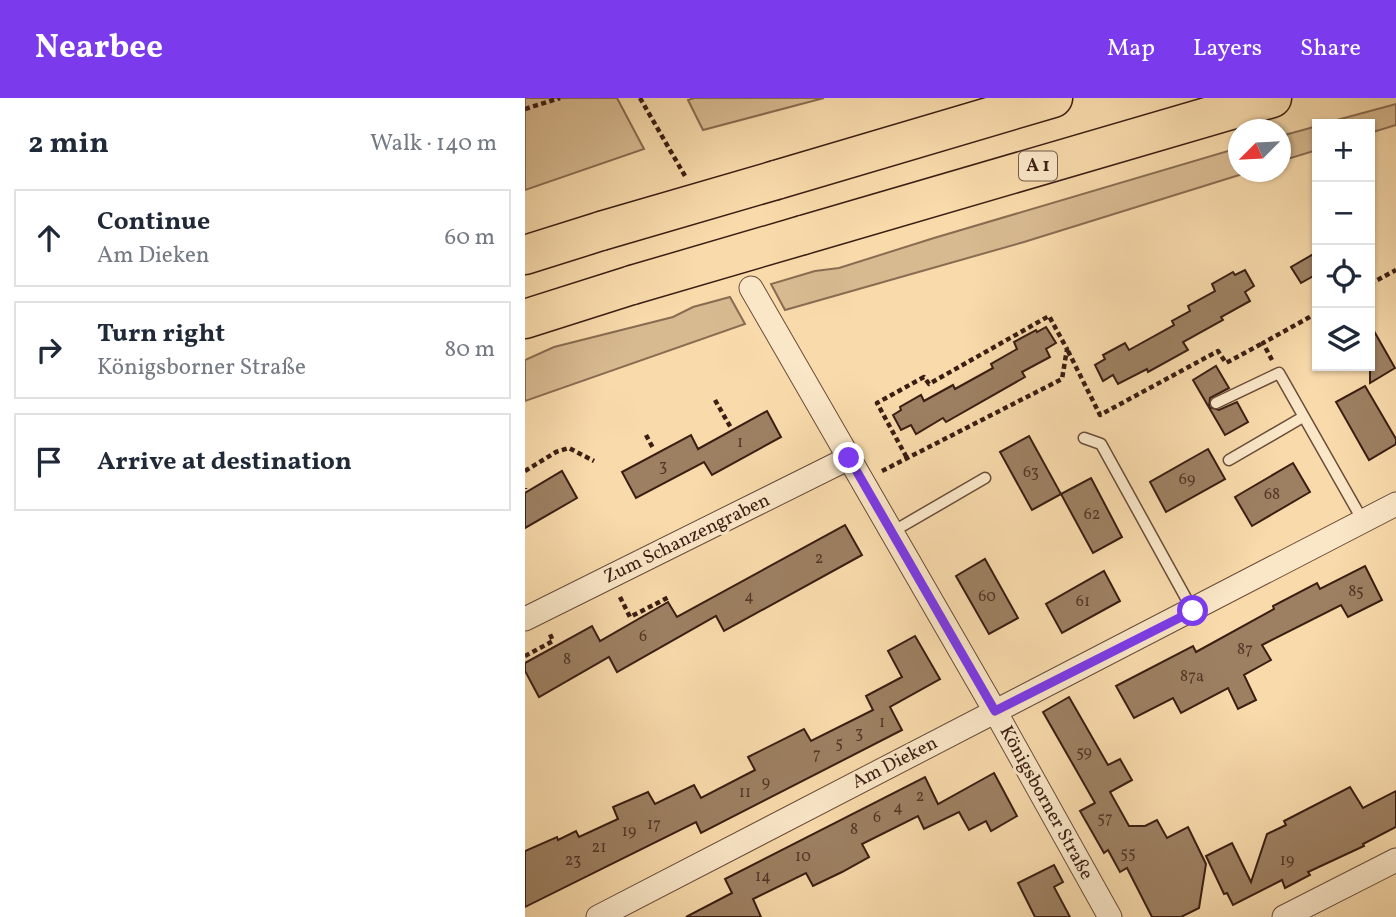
<!DOCTYPE html>
<meta charset="utf-8">
<style>
:root{--surface:#fff;--page:#f2f2f3;--text:#1f2937;--muted:#747a83;--line:#e0e1e3;--accent:#7c3aed}
body{margin:0;font-family:Vollkorn,serif;background:var(--page);color:var(--text)}
.controls{position:absolute;right:21px;top:21px;display:grid;overflow:hidden;border-radius:0px;box-shadow:0 2px 5px #0004}
.controls button{width:63px;height:63px;display:grid;place-items:center;padding:0;border:0;border-bottom:2px solid var(--line);background:var(--surface);color:var(--text);font:35px sans-serif}
.compass{position:absolute;left:703px;top:21px;width:63px;height:63px;border-radius:50%;background:var(--surface);box-shadow:0 2px 5px #0004;rotate:246deg}
.stop{position:absolute;width:21px;height:21px;margin:-16px;border:5px solid #7c3aed;border-radius:50%;background:#fff}
.stop.end{background:#7c3aed;border-color:#fff;box-shadow:0 2px 7px #0008}
.list{margin:0;padding:0;list-style:none}
h2{display:flex;justify-content:space-between;align-items:center;height:91px;margin:0;padding:0 28px;font-size:30px}
h2 small{font-size:23px;font-weight:400;color:var(--muted)}
.list li{display:grid;grid-template-columns:46px 1fr auto;gap:21px;align-items:center;box-sizing:border-box;height:98px;margin:0 14px 14px;padding:0 14px;border:2px solid var(--line);border-radius:0px}
.list b{display:block;font-size:26px;white-space:nowrap}
.list p{margin:0;font-size:23px;white-space:nowrap;color:var(--muted)}
.list em{font-size:23px;font-style:normal;color:var(--muted)}
.icon{flex:none;width:38px;height:38px;fill:none;stroke:currentColor;stroke-width:2;stroke-linecap:round;stroke-linejoin:round}
.map{position:relative;flex:none;width:871px;height:819px;overflow:hidden}
header{display:flex;align-items:center;gap:42px;box-sizing:border-box;height:98px;padding:0 35px;background:var(--accent);color:#fff}
header strong{font-size:33px}
nav{display:flex;gap:38px;margin-inline-start:auto;font-size:24px}
main{display:flex}
aside{flex:1;background:var(--surface)}
.map>svg:first-child{display:block}
.green{fill:#d8ba91;stroke:#896c52;stroke-width:2}
.building{fill:#9d8062;stroke:#3a1e13;stroke-width:2}
.lines{fill:none;stroke-linecap:round;stroke-linejoin:round}
.service-casing{stroke:#6a4d39;stroke-width:13}
.minor-casing{stroke:#6a4d39;stroke-width:25}
.motorway-casing{stroke:#3a1e13;stroke-width:41}
.path{stroke:#3a1e13;stroke-width:4.5;stroke-dasharray:5 3.5;stroke-linecap:butt}
.service{stroke:#fae7c8;stroke-width:10}
.minor{stroke:#fae7c8;stroke-width:23}
.motorway{stroke:#f8daab;stroke-width:38}
.motorway-bridge-casing{stroke:#3a1e13;stroke-width:41;stroke-linecap:butt}
.motorway-bridge{stroke:#f8daab;stroke-width:38}
.route{stroke:#7c3aed;stroke-width:9}
.labels{text-anchor:middle;dominant-baseline:central;stroke-width:6;stroke-linejoin:round;paint-order:stroke}
.number-label{font-size:16px;fill:#533627}
.shield{fill:#fae7c8;stroke:#745a49;stroke-width:2}
.shield-label{font-size:18px;font-weight:bold;fill:#3a1e13}
.street-label{font-size:19px;fill:#3a1e13;stroke:#fae7c8}
</style>
<header>
<strong>Nearbee</strong>
<nav><a>Map</a><a>Layers</a><a>Share</a></nav>
</header>
<main>
<aside>
<h2>2 min<small>Walk · 140 m</small></h2>
<ul class="list">
<li><svg class="icon" aria-label="ahead" viewBox="0 0 24 24"><path d="M12 20V5M6 11l6-6 6 6"/></svg><div><b>Continue</b><p>Am Dieken</p></div><em>60 m</em></li>
<li><svg class="icon" aria-label="right" viewBox="0 0 24 24"><path d="M7 20v-9h11M14 6l5 5-5 5"/></svg><div><b>Turn right</b><p>Königsborner Straße</p></div><em>80 m</em></li>
<li><svg class="icon" aria-label="arrive" viewBox="0 0 24 24"><path d="M6 21V4h12l-3 4 3 4H6"/></svg><div><b>Arrive at destination</b></div></li>
</ul>
</aside>
<div class="map">
<svg width="871" height="819" viewBox="0 0 871 819">
<rect width="100%" height="100%" fill="#f8daab"/>
<filter id="stains"><feTurbulence type="fractalNoise" baseFrequency=".00286" numOctaves="4"/><feColorMatrix values="0 0 0 0 .2 0 0 0 0 .09 0 0 0 0 .02 0 0 0 .5 -.17"/></filter>
<radialGradient id="worn" r=".72"><stop offset=".6" stop-color="#630" stop-opacity="0"/><stop offset="1" stop-color="#630" stop-opacity=".3"/></radialGradient>
<g class="green">
<polygon points="0,0 92,0 119,51 0,92"/>
<polygon points="169,0 299,0 178,32 163,2"/>
<polygon points="871,6 871,27 845,35 845,26 797,26"/>
<polygon points="792,28 792,52 756,63 756,38"/>
<polygon points="713,50 713,74 724,74 499,144 260,212 246,186 290,173 314,170 409,140"/>
<polygon points="205,199 220,226 0,303 0,262 29,249 148,219 168,209"/>
</g>
<g class="building">
<polygon points="792,154 792,176 776,185 766,169"/>
<polygon points="720,172 729,188 720,194 725,203 696,219 698,222 658,244 663,252 623,274 622,271 593,286 588,277 578,283 570,267 580,261 578,257 600,245 604,252 649,227 647,223 665,213 663,208 690,193 687,186 708,174 710,177"/>
<polygon points="845,226 870,270 845,285"/>
<polygon points="521,229 531,245 521,251 525,259 497,274 500,279 421,324 418,320 391,336 386,327 376,332 368,317 376,312 375,309 396,297 399,303 428,287 430,291 468,270 466,266 492,251 489,244 511,232 512,234"/>
<polygon points="691,268 704,290 685,300 684,309 694,312 712,304 723,324 700,337 668,282"/>
<polygon points="840,288 871,341 871,346 844,362 811,304"/>
<polygon points="242,313 256,339 187,377 179,364 111,400 97,374 166,337 173,351"/>
<polygon points="504,338 536,396 507,412 475,354"/>
<polygon points="683,351 700,381 641,414 625,384"/>
<polygon points="768,365 785,394 727,428 710,399"/>
<polygon points="37,373 52,400 0,430 0,395"/>
<polygon points="566,380 597,439 568,455 536,396"/>
<polygon points="320,427 337,457 199,533 191,518 92,574 84,559 14,599 0,573 0,565 67,528 75,543 143,504 152,519"/>
<polygon points="460,461 493,520 464,536 431,478"/>
<polygon points="840,468 857,502 823,519 816,507 737,547 746,562 719,577 731,602 713,611 703,590 656,615 648,600 609,620 591,588 668,548 671,554 749,511 748,508 792,485 795,491"/>
<polygon points="579,473 595,503 537,535 521,506"/>
<polygon points="390,538 415,581 365,609 377,632 176,735 171,724 0,809 0,753 32,739 33,742 51,733 54,739 93,721 88,709 123,694 130,706 169,687 176,700 230,672 223,659 279,631 286,643 348,612 341,598 377,579 363,553"/>
<polygon points="544,599 583,667 595,661 607,682 585,694 604,728 620,728 632,722 642,740 663,729 681,766 674,810 656,819 627,819 602,770 595,774 583,752 579,755 555,713 570,705 518,614"/>
<polygon points="469,675 492,718 466,733 461,723 444,732 434,714 399,731 393,718 337,746 344,759 317,774 288,788 281,775 228,801 236,819 161,819 207,795 200,781 400,679 413,706"/>
<polygon points="825,689 838,710 871,693 871,729 838,746 839,748 783,774 785,777 760,790 757,782 708,807 702,795 699,796 681,758 707,745 726,784 742,736 761,727 759,723"/>
<polygon points="529,767 538,784 529,789 545,819 510,819 493,785"/>
</g>
<g class="lines">
<defs>
<g id="service">
<polyline points="691,305 754,275 838,423"/>
<polyline points="559,340 576,346 667,511"/>
<polyline points="704,362 778,319"/>
<polyline points="367,434 460,380"/>
</g>
<g id="minor">
<polyline points="226,190 470,613 585,819"/>
<polyline points="0,521 324,360"/>
<polyline points="73,819 871,406"/>
<polyline points="759,819 871,762"/>
</g>
<g id="motorway">
<polyline points="251,82 528,0"/>
<polyline points="278,137 747,0"/>
<polyline points="0,157 76,133"/>
<polyline points="0,221 107,187"/>
</g>
</defs>
<use href="#service" class="service-casing"/>
<use href="#minor" class="minor-casing"/>
<use href="#motorway" class="motorway-casing"/>
<g class="path">
<polyline points="115,0 160,78"/>
<polyline points="0,11 35,0"/>
<polyline points="845,186 871,172"/>
<polyline points="543,253 575,317 693,253 701,265 738,245"/>
<polyline points="747,262 738,245 792,215"/>
<polyline points="190,302 206,330"/>
<polyline points="121,337 129,352"/>
<polyline points="0,373 31,354 44,350 69,363"/>
<polyline points="357,373 537,281 542,251 524,218 404,286 399,279 352,305 382,360"/>
<polyline points="0,390 0,391"/>
<polyline points="95,499 105,519 144,499"/>
<polyline points="0,558 28,543 24,534"/>
</g>
<use href="#service" class="service"/>
<use href="#minor" class="minor"/>
<use href="#motorway" class="motorway"/>
<defs>
<g id="motorway-bridge">
<polyline points="76,133 251,82"/>
<polyline points="107,187 278,137"/>
</g>
</defs>
<use href="#motorway-bridge" class="motorway-bridge-casing"/>
<use href="#motorway-bridge" class="motorway-bridge"/>
</g>
<g class="lines">
<polyline class="route" points="324,360 470,613 668,513"/>
</g>
<g class="labels">
<g class="number-label">
<text x="215" y="345">1</text>
<text x="138" y="369">3</text>
<text x="506" y="375">63</text>
<text x="662" y="382">69</text>
<text x="747" y="397">68</text>
<text x="567" y="417">62</text>
<text x="294" y="461">2</text>
<text x="831" y="494">85</text>
<text x="224" y="499">4</text>
<text x="462" y="499">60</text>
<text x="558" y="504">61</text>
<text x="118" y="539">6</text>
<text x="720" y="552">87</text>
<text x="42" y="562">8</text>
<text x="667" y="579">87a</text>
<text x="357" y="625">1</text>
<text x="334" y="636">3</text>
<text x="314" y="646">5</text>
<text x="559" y="655">59</text>
<text x="292" y="657">7</text>
<text x="241" y="685">9</text>
<text x="220" y="695">11</text>
<text x="395" y="699">2</text>
<text x="373" y="710">4</text>
<text x="352" y="720">6</text>
<text x="580" y="721">57</text>
<text x="129" y="727">17</text>
<text x="329" y="732">8</text>
<text x="104" y="734">19</text>
<text x="74" y="750">21</text>
<text x="603" y="756">55</text>
<text x="278" y="759">10</text>
<text x="48" y="763">23</text>
<text x="762" y="763">19</text>
<text x="238" y="779">14</text>
</g>
<rect class="shield" x="494" y="53.5" width="38" height="29" rx="5"/>
<g class="shield-label">
<text x="513" y="68">A 1</text>
</g>
<g class="street-label">
<text transform="translate(162 441) rotate(-26)">Zum Schanzengraben</text>
<text transform="translate(370 665) rotate(-27)">Am Dieken</text>
<text transform="translate(521 705) rotate(61)">Königsborner Straße</text>
</g>
</g>
<rect width="100%" height="100%" filter="url(#stains)"/>
<rect width="100%" height="100%" fill="url(#worn)"/>
</svg>
<div class="controls">
<button>+</button>
<button>−</button>
<button><svg class="icon" aria-label="locate" viewBox="0 0 24 24"><circle cx="12" cy="12" r="6"/><path d="M12 2v4M12 18v4M2 12h4M18 12h4"/></svg></button>
<button><svg class="icon" aria-label="layers" viewBox="0 0 24 24"><path d="M12 4l9 5-9 5-9-5zM3 14l9 5 9-5"/></svg></button>
</div>
<svg class="compass" viewBox="-18 -18 36 36"><path d="M0-13l5 13h-10z" fill="#e53935"/><path d="M0 13l5-13h-10z" fill="#747a83"/></svg>
<div class="stop" style="left:668px;top:513px"></div>
<div class="stop end" style="left:324px;top:360px"></div>
</div>
</main>
